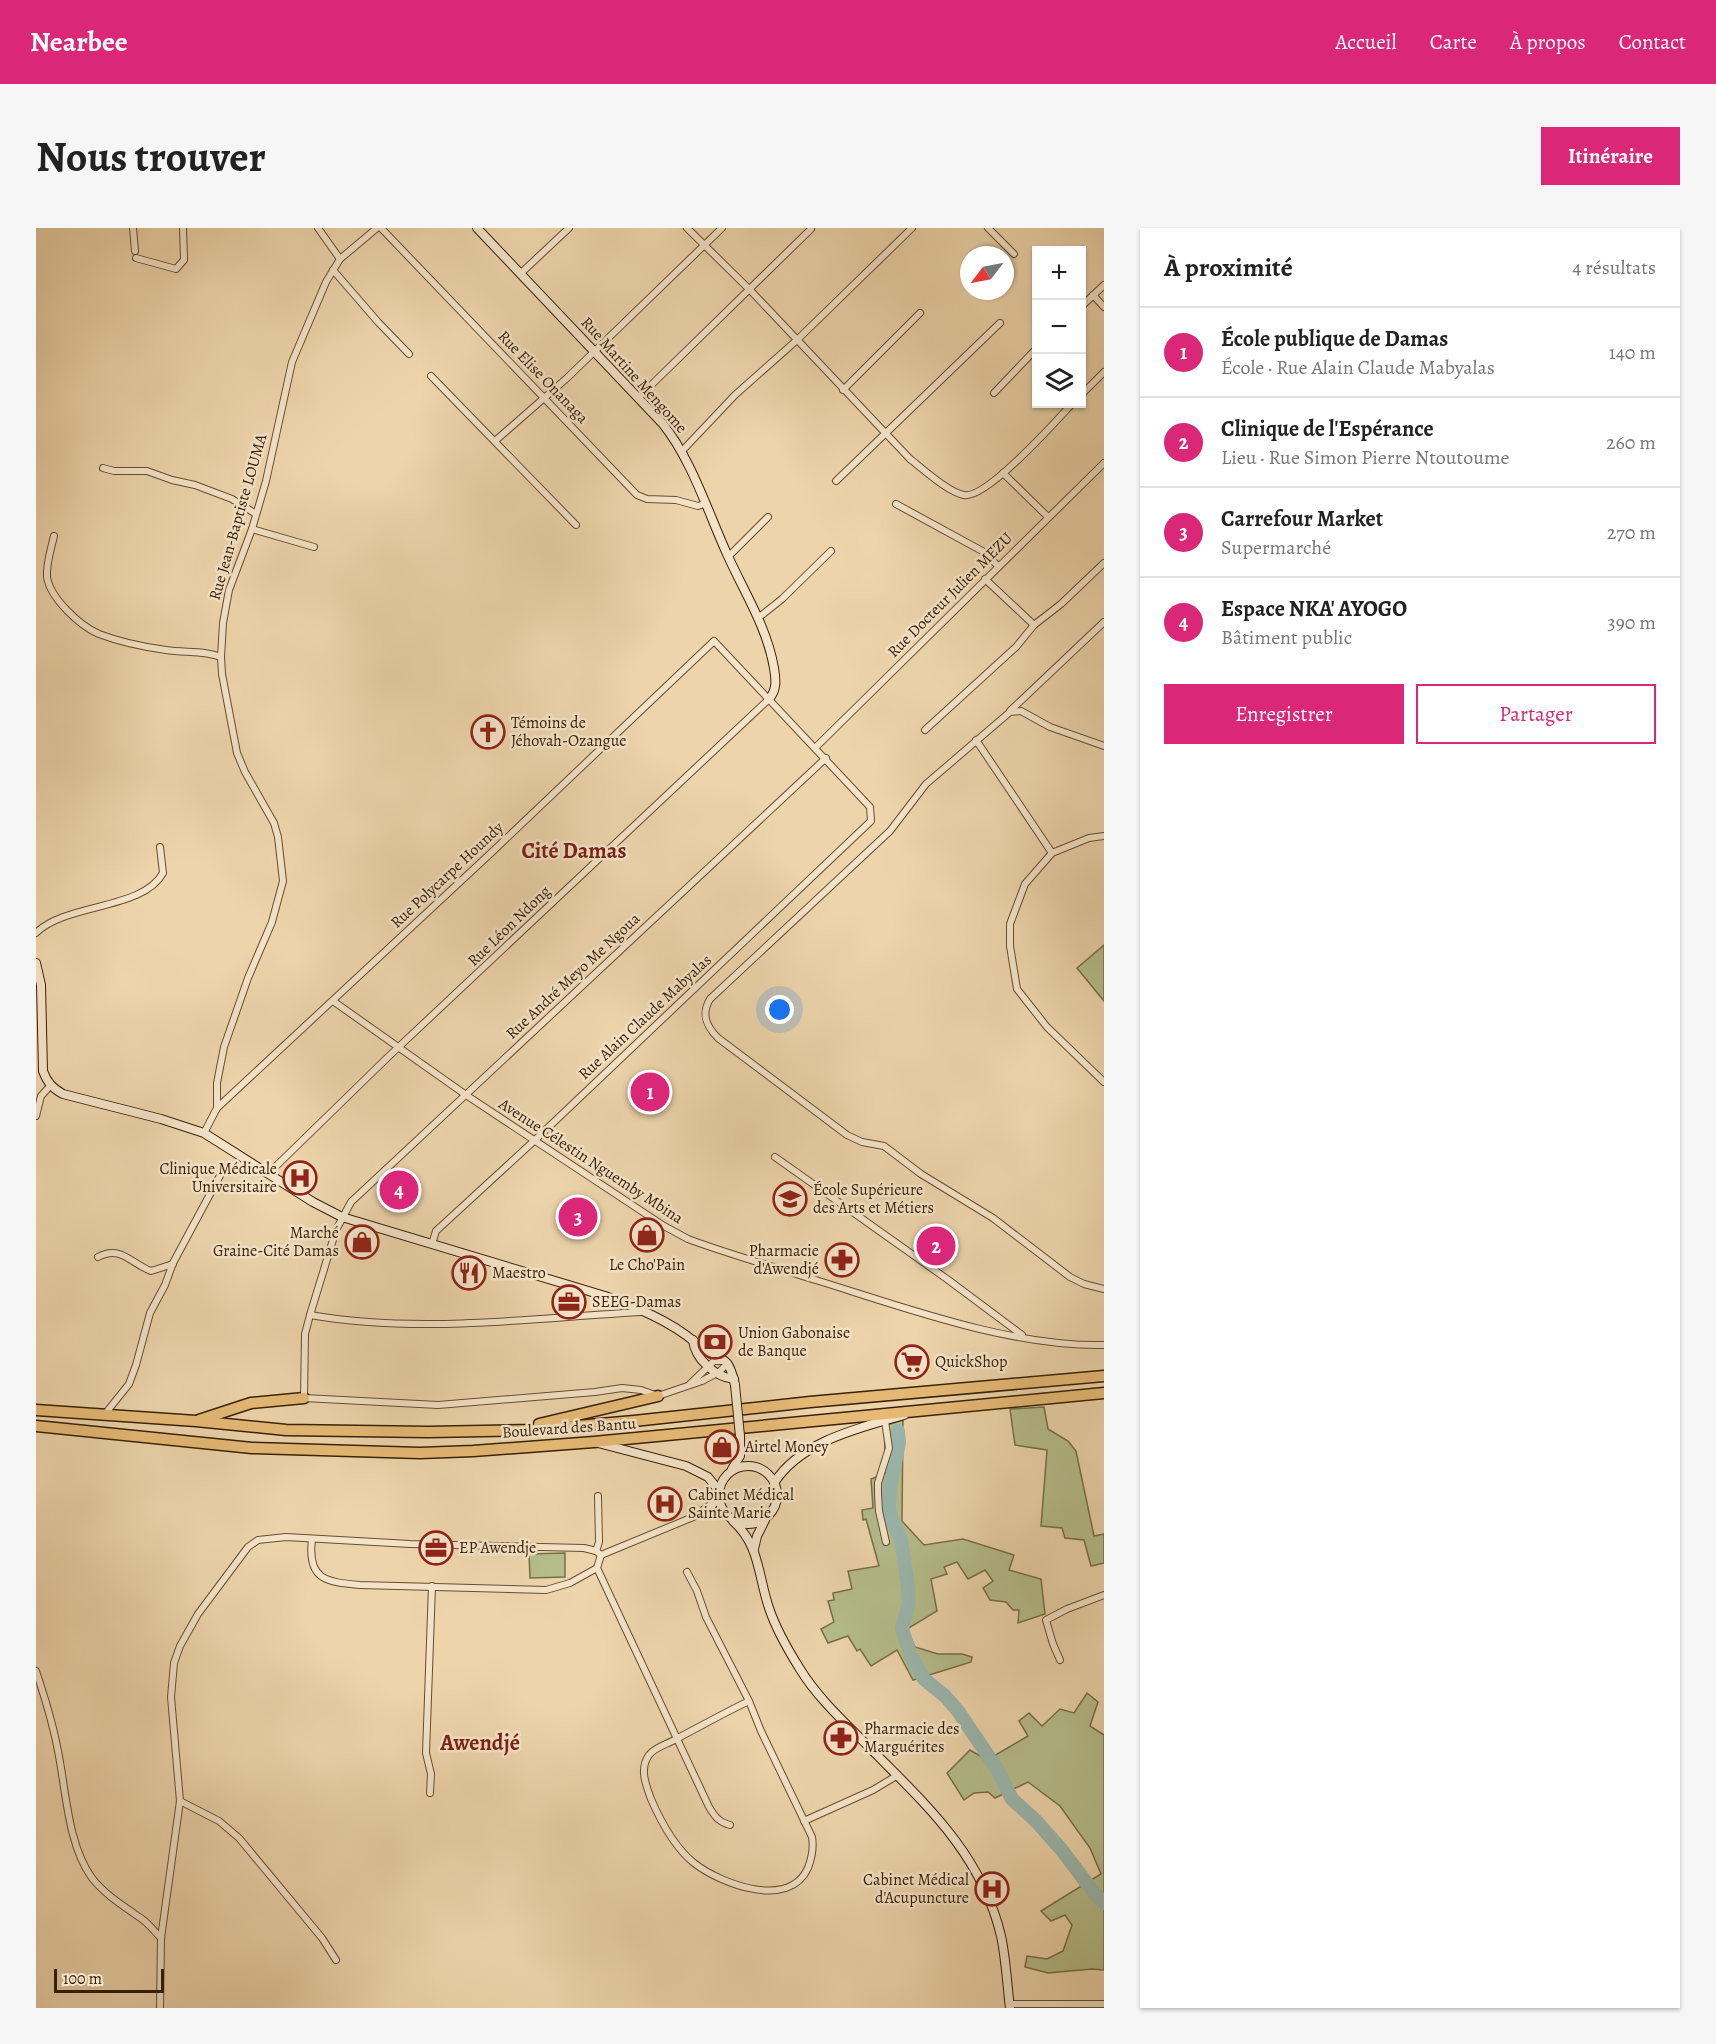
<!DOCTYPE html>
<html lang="fr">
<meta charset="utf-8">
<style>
:root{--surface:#fff;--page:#f6f6f6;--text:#222;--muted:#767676;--line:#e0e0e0;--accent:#db2777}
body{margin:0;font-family:Alegreya,serif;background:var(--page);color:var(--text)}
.controls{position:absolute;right:18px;top:18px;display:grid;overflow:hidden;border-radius:0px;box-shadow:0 2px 4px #0004}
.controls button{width:54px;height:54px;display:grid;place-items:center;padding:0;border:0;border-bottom:2px solid var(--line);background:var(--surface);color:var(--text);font:30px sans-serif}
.compass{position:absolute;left:924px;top:18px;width:54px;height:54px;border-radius:50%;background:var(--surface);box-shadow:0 2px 4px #0004;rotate:238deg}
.scale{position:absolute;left:18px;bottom:15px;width:110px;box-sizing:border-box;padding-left:6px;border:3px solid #392006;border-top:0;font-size:16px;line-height:21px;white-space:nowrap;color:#392006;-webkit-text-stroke:4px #f3e3c8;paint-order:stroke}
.you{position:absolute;left:744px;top:782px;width:21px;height:21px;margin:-15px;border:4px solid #fff;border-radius:50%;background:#1a73e8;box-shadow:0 0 0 9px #1a73e833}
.badge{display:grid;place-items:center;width:39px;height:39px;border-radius:50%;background:var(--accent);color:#fff;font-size:20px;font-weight:700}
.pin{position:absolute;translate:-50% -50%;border:3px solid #fff;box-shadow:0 2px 6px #0006}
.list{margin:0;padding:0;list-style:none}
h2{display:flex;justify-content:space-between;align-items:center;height:78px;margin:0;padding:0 24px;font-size:26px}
h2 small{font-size:20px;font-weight:400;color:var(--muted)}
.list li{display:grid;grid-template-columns:39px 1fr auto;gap:18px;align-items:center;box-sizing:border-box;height:90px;padding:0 24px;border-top:2px solid var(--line)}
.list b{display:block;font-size:22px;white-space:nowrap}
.list p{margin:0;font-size:20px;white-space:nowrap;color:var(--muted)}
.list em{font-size:20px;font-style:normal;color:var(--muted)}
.actions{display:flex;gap:12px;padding:18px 24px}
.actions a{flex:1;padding:14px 0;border:2px solid var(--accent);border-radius:0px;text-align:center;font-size:21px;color:var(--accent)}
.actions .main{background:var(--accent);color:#fff}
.icon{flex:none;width:33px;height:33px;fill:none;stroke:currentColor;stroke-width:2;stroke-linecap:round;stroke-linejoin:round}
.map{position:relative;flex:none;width:1068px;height:1780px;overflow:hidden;border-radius:0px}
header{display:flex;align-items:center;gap:36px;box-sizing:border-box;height:84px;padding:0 30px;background:var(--accent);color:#fff}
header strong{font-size:28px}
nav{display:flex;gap:33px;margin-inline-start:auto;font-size:21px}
.intro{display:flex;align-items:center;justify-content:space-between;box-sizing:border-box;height:144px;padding:0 36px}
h1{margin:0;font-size:42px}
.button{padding:15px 27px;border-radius:0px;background:var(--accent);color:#fff;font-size:21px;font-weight:700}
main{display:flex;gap:36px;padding:0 36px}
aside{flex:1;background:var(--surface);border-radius:0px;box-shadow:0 2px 4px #0004}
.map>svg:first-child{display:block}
.green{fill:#b5bd8b;stroke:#776e48;stroke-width:1.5}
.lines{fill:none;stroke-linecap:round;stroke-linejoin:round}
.river{stroke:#9ab7ae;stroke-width:14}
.street-casing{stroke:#664d2f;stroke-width:8}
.secondary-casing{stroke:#392006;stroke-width:10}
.highway-casing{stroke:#392006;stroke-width:13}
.street{stroke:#f3e3c8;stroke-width:6}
.secondary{stroke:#f3e3c8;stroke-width:8}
.highway{stroke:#e6ba76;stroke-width:10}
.secondary-bridge-casing{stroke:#392006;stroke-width:10;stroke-linecap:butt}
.secondary-bridge{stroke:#f3e3c8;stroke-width:8}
.labels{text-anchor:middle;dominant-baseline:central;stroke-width:5;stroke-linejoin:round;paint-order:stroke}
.street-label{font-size:16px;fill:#392006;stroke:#f3e3c8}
.poi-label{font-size:16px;fill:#392006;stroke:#f3e3c8;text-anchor:start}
.district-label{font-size:22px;font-weight:bold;fill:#7a1f14;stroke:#f3e3c8}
</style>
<header>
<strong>Nearbee</strong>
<nav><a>Accueil</a><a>Carte</a><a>À propos</a><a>Contact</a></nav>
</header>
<div class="intro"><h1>Nous trouver</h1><a class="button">Itinéraire</a></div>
<main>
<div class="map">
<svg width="1068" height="1780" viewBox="0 0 1068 1780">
<rect width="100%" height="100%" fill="#edd4ab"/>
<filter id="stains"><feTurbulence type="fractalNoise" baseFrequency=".00333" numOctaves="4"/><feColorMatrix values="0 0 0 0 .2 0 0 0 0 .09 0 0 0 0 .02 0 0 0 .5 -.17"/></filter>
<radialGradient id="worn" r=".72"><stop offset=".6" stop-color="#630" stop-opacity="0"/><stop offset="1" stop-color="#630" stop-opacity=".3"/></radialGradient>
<g class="green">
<polygon points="1068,717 1068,773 1041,740"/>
<polygon points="1008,1179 1012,1201 1032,1213 1040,1223 1058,1308 1068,1306 1068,1335 1055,1338 1048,1312 1029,1310 1026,1300 1005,1298 1011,1222 979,1217 974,1181"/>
<polygon points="867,1192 866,1293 888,1317 927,1311 978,1327 973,1342 1005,1351 1009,1386 982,1395 983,1382 977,1382 970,1374 954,1372 947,1360 957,1353 949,1342 932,1351 921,1334 908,1339 911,1346 895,1351 901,1383 871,1401 879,1419 902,1426 926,1426 936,1429 935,1434 877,1452 861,1422 835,1438 824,1421 821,1423 812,1408 792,1415 785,1401 798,1394 792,1373 798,1372 797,1365 816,1361 812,1343 843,1338 830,1291 827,1292 826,1282 837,1280 835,1251 850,1245 848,1198"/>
<polygon points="529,1325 529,1349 494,1350 493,1326"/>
<polygon points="1051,1465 1062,1474 1054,1498 1068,1507 1068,1742 1056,1741 1012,1745 989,1739 991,1728 1011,1731 1027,1723 1036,1697 1029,1687 1015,1693 1005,1683 1065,1646 1054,1620 1024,1578 992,1554 959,1570 952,1564 938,1565 928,1572 911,1545 934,1522 951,1532 992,1508 983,1493 993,1485 1006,1498 1024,1481 1038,1485"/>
</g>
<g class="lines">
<polyline class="river" points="862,1203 863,1215 854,1259 853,1273 854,1287 865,1312 872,1359 873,1375 866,1401 875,1428 888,1451 909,1468 922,1483 961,1541 976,1571 1000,1593 1025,1621 1059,1666 1068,1675"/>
<defs>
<g id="street">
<polyline points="97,0 99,23"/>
<polyline points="282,0 304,31"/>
<polyline points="345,0 601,267 611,271 640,272 662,278 668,276"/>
<path d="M651,0L714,62L874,231C887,241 912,264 928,267C950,272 1020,193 1036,176"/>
<polyline points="952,0 978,26"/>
<polyline points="100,30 140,41 148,32 147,0"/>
<polyline points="297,42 342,94 373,126"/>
<polyline points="484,46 533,0"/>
<polyline points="1057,67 1068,79"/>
<polyline points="1046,78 1068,57"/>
<polyline points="395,148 540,297"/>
<polyline points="807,162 884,85"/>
<polyline points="958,165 1000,121"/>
<polyline points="1046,166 1068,144"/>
<polyline points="602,170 775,1"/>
<polyline points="459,213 531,150 686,0"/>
<polyline points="646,223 699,167 761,112 876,0"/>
<polyline points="67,240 78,243 111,243 136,252 159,257 196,271 220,286"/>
<polyline points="967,245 1012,289"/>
<polyline points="800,253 964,95"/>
<polyline points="860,276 948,324 962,338"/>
<polyline points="216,301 278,319"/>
<path d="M18,308C15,321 10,335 11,349C14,370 44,398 63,406C84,414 108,419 130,422C149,425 168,422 185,429"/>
<polyline points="692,329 732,289"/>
<polyline points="949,351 998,397"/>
<polyline points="722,390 746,371 795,323"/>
<polyline points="974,483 1068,394"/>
<polyline points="889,502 980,419 998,397 1025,376 1068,335"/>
<polyline points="940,512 1016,625"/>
<path d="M1068,518L1014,499L985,483L974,484L890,556L854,603L674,771C665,786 670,798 682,810L811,907L826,914L848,918L885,946L957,990L1034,1049L1048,1056L1068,1061"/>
<polyline points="780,519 1068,235"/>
<polyline points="1068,608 1053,610 1016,625 989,656 974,696 974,718 981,761 1011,799 1068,854"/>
<path d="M0,705C30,675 107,682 127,645L124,619"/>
<path d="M297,773L430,867L628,998L652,1011C695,1027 739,1039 783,1053C870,1080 976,1119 1068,1117"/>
<polyline points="181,880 181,855 188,819 212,750 236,694 247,653 242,609 238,595 209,544 201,525 186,446 185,429 187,395 193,362 216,301 230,253 256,134 290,54 304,31 341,0"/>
<polyline points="0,888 5,868 15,857"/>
<polyline points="168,905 181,880 455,625 678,413 834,579 835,593 499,912 400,1003 396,1016"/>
<polyline points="739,929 911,1051 986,1107"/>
<polyline points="233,945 352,829 733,471"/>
<path d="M62,1029C85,1017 94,1035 115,1043L137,1036"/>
<path d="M274,1087C384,1106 495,1090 606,1084"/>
<polyline points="691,1136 683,1144 666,1153 622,1168 605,1162 586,1160 559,1164 402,1177 268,1170 269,1106 274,1087 300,1002 315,974 790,530"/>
<polyline points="654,1156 678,1133 686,1133"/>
<polyline points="69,1186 93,1156 100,1137 114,1085 129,1057 137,1035 187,942"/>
<polyline points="849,1193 853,1220 842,1255 842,1266 843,1283 850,1314"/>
<path d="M276,1311C271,1352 290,1354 324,1357L510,1362L534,1355L561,1340L565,1327"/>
<polyline points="560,1323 563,1314 562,1268"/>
<polyline points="565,1327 662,1287"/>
<path d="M561,1340L673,1579C679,1589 683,1594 694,1597"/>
<path d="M651,1344L661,1363L670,1389L713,1473L725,1503L776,1609C778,1620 776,1629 772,1640C753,1682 685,1656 658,1635C638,1619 625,1594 615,1571C610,1557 603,1541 613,1527C619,1519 632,1516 640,1511C665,1498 688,1485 713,1473"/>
<polyline points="1024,1432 1017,1416 1010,1392 1031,1381 1068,1367"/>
<path d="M0,1443C8,1467 16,1493 21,1518C30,1559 31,1616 56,1650C69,1667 89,1679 106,1691C113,1696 119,1704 125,1710"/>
<polyline points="394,1565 395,1546 390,1525 396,1358"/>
<polyline points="144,1573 183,1593 203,1610 286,1710 300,1732"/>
<polyline points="768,1593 837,1562 862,1547"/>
<polyline points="974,1776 1068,1776"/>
<polyline points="124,1780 125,1710 144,1573 135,1469 138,1435 144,1418 162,1386 212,1319 222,1312 250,1309 374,1316 548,1320 560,1323 565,1327"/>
</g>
<g id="secondary">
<path d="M441,0L626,195C655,230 672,284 691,326C708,364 731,399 738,440C740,452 741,462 733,471"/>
<path d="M0,735L5,757L7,843C11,854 16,860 27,866L125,891L168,905L277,974L306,989L569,1068C601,1080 633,1092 660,1115C668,1123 683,1127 691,1135C696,1142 697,1149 699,1157"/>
<path d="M657,1112C659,1131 679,1149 698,1151"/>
<polyline points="562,1215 650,1238 672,1249 683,1263"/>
<circle cx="712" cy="1267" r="29"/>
<polyline points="696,1241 704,1228 704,1208"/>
<path d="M738,1255C765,1213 823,1200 868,1187"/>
<polyline points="662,1287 677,1276 682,1268"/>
<path d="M697,1293C724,1317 722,1348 733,1380C740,1401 752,1422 764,1441C781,1469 807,1493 830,1516C887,1574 945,1624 965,1708C970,1731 971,1756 974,1780"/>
<polyline points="718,1321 721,1308 729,1292"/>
</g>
<g id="highway">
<polyline points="0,1182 160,1193 250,1202 392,1204 495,1202 598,1193 774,1174 1068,1148"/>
<polyline points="163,1192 215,1175 268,1170"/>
<polyline points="503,1196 622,1168"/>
<polyline points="0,1198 216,1220 384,1225 437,1223 558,1214 1068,1165"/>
</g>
</defs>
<use href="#street" class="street-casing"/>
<use href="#secondary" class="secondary-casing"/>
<use href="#highway" class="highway-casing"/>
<use href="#street" class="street"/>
<use href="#secondary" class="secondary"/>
<use href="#highway" class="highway"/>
<defs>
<polyline id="secondary-bridge" points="699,1157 704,1208"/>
</defs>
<use href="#secondary-bridge" class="secondary-bridge-casing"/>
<use href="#secondary-bridge" class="secondary-bridge"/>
</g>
<defs>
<symbol id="church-ring" viewBox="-11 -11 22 22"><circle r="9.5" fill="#f3e3c8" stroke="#8f2418" stroke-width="1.5"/><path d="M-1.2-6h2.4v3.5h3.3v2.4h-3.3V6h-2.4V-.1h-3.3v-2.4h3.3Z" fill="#8f2418"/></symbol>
<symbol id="hospital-ring" viewBox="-11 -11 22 22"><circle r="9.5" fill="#f3e3c8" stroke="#8f2418" stroke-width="1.5"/><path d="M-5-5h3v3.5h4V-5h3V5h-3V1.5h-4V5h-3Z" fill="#8f2418"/></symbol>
<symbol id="university-ring" viewBox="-11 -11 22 22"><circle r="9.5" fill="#f3e3c8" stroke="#8f2418" stroke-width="1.5"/><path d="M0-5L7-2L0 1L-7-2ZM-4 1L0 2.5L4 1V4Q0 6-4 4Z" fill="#8f2418"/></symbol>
<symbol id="shop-ring" viewBox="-11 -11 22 22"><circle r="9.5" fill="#f3e3c8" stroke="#8f2418" stroke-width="1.5"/><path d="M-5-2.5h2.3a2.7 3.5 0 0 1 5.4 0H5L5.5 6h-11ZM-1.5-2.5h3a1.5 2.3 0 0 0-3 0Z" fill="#8f2418"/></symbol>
<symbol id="pharmacy-ring" viewBox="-11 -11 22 22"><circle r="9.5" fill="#f3e3c8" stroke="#8f2418" stroke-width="1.5"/><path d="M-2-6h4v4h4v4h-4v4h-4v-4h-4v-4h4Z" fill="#8f2418"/></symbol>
<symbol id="restaurant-ring" viewBox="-11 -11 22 22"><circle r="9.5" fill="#f3e3c8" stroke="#8f2418" stroke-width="1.5"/><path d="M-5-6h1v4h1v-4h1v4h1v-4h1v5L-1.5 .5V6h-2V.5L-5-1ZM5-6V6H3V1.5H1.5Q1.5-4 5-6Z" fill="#8f2418"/></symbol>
<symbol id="office-ring" viewBox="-11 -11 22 22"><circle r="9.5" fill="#f3e3c8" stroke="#8f2418" stroke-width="1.5"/><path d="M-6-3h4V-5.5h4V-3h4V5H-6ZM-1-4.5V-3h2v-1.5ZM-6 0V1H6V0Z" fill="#8f2418"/></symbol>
<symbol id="bank-ring" viewBox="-11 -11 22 22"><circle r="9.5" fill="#f3e3c8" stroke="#8f2418" stroke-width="1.5"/><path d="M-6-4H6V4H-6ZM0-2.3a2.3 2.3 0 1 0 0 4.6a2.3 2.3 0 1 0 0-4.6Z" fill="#8f2418"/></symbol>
<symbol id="supermarket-ring" viewBox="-11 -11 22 22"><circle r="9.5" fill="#f3e3c8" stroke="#8f2418" stroke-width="1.5"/><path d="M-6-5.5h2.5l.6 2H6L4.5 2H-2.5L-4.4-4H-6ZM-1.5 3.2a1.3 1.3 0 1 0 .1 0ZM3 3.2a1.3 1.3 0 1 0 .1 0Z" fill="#8f2418"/></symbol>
</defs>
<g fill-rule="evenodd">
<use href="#church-ring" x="433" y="485" width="38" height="38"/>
<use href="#hospital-ring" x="245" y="931" width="38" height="38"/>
<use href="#university-ring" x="735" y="952" width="38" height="38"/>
<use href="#shop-ring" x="592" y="988" width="38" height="38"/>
<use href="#shop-ring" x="307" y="995" width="38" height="38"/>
<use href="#pharmacy-ring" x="787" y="1013" width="38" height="38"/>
<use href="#restaurant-ring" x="414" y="1026" width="38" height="38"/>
<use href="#office-ring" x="514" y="1055" width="38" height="38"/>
<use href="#bank-ring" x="660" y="1095" width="38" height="38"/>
<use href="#supermarket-ring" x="857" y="1115" width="38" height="38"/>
<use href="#shop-ring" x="667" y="1200" width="38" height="38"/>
<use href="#hospital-ring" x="610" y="1257" width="38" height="38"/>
<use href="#office-ring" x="381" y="1301" width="38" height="38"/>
<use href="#pharmacy-ring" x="786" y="1491" width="38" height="38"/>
<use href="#hospital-ring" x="937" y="1642" width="38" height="38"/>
</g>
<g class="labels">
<g class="street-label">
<text transform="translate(598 147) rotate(48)">Rue Martine Mengome</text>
<text transform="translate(507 149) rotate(46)">Rue Elise Onanaga</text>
<text transform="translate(202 289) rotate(-74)">Rue Jean-Baptiste LOUMA</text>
<text transform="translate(914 367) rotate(-45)">Rue Docteur Julien MEZU</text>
<text transform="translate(411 647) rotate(-43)">Rue Polycarpe Houndy</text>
<text transform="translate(473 698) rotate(-44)">Rue Léon Ndong</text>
<text transform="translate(537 748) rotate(-43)">Rue André Meyo Me Ngoua</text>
<text transform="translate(609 789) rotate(-43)">Rue Alain Claude Mabyalas</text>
<text transform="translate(555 933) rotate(33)">Avenue Célestin Nguemby Mbina</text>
<text transform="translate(533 1200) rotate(-4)">Boulevard des Bantu</text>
</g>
<g class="poi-label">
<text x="475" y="495">Témoins de<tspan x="475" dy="18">Jéhovah-Ozangue</tspan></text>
<text x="241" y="941" text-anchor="end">Clinique Médicale<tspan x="241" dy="18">Universitaire</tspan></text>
<text x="777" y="962">École Supérieure<tspan x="777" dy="18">des Arts et Métiers</tspan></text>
<text x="303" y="1005" text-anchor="end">Marché<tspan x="303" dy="18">Graine-Cité Damas</tspan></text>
<text x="783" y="1023" text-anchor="end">Pharmacie<tspan x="783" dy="18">d'Awendjé</tspan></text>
<text x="611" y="1037" text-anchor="middle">Le Cho'Pain</text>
<text x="456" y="1045">Maestro</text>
<text x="556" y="1074">SEEG-Damas</text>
<text x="702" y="1105">Union Gabonaise<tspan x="702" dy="18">de Banque</tspan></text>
<text x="899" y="1134">QuickShop</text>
<text x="709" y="1219">Airtel Money</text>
<text x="652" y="1267">Cabinet Médical<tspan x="652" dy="18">Sainte Marie</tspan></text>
<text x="423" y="1320">EP Awendje</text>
<text x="828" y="1501">Pharmacie des<tspan x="828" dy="18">Marguérites</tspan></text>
<text x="933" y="1652" text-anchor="end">Cabinet Médical<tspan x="933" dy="18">d'Acupuncture</tspan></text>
</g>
<g class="district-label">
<text x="538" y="623">Cité Damas</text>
<text x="444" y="1515">Awendjé</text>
</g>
</g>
<rect width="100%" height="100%" filter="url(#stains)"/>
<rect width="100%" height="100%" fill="url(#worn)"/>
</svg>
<div class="controls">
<button>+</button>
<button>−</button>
<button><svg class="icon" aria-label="layers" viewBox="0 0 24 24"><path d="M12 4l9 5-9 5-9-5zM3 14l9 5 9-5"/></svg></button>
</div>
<svg class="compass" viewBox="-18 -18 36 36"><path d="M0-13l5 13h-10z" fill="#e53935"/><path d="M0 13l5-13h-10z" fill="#767676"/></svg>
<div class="scale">100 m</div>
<div class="you"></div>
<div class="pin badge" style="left:614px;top:864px">1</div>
<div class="pin badge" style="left:900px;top:1018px">2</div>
<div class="pin badge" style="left:542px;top:989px">3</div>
<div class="pin badge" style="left:363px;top:962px">4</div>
</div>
<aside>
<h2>À proximité<small>4 résultats</small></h2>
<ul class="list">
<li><span class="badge">1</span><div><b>École publique de Damas</b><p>École · Rue Alain Claude Mabyalas</p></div><em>140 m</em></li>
<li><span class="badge">2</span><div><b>Clinique de l'Espérance</b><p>Lieu · Rue Simon Pierre Ntoutoume</p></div><em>260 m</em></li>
<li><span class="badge">3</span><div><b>Carrefour Market</b><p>Supermarché</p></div><em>270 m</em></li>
<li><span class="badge">4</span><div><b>Espace NKA' AYOGO</b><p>Bâtiment public</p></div><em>390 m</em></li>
</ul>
<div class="actions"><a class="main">Enregistrer</a><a>Partager</a></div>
</aside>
</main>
